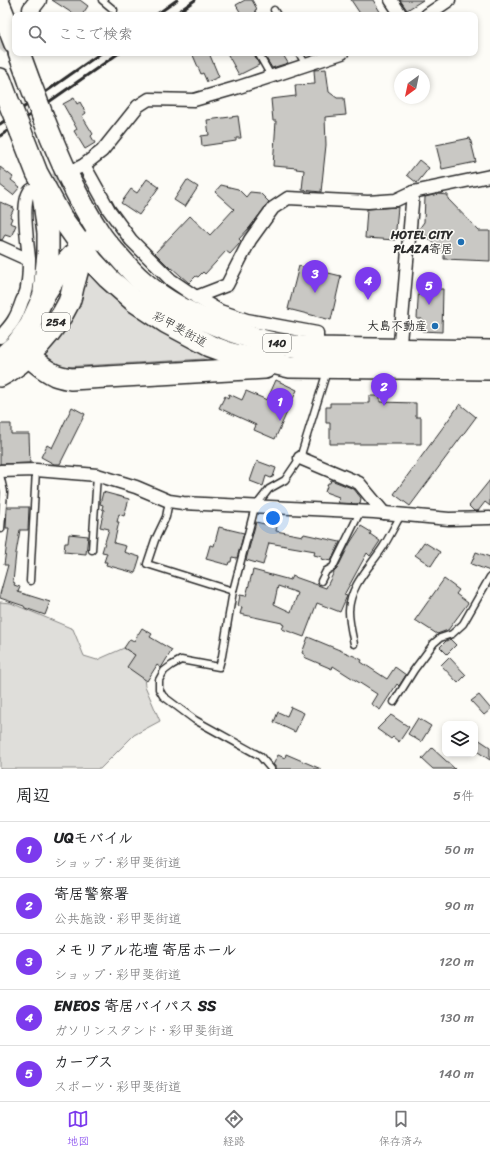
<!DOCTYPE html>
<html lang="ja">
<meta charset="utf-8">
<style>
:root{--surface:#fff;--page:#f2f2f2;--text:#202124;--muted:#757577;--line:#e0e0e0;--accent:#7c3aed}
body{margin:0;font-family:Sriracha,"Klee One",sans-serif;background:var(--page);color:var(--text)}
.controls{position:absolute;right:12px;bottom:12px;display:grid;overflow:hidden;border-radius:8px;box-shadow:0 2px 6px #0003}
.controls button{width:36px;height:36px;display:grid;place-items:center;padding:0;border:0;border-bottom:1px solid var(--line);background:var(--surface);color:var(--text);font:20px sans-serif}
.compass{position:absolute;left:394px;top:68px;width:36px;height:36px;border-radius:50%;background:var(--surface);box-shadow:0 2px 6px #0003;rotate:213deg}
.you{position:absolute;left:273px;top:518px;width:14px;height:14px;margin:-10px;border:3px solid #fff;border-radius:50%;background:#1a73e8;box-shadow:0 0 0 6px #1a73e833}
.badge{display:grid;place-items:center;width:26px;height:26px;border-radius:50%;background:var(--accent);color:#fff;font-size:13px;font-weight:700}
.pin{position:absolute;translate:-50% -33px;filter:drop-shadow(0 1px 2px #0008)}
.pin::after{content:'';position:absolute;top:21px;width:14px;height:12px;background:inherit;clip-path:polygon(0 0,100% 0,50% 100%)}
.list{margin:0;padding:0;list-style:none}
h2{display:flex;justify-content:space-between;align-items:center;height:52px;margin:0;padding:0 16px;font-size:17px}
h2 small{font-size:13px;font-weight:400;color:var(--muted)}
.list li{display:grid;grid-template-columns:26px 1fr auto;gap:12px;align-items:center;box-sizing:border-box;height:56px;padding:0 16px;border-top:1px solid var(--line)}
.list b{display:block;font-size:15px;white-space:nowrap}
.list p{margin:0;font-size:13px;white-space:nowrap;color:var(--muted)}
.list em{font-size:13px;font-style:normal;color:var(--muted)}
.icon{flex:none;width:22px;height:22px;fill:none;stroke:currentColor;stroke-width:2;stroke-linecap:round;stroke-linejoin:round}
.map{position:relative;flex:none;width:490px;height:769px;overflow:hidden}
.search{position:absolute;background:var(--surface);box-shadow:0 2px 6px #0003;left:12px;right:12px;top:12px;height:44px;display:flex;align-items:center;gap:10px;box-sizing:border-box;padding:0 14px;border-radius:8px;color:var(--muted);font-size:15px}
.sheet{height:332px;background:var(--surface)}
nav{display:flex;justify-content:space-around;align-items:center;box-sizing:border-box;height:56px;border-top:1px solid var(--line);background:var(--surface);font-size:11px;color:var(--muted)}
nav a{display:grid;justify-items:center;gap:2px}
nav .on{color:var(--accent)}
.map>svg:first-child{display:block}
.green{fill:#dfdeda;stroke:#858482}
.building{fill:#c9c8c4;stroke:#2b2b2b;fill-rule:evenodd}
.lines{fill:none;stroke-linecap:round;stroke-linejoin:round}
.street-tunnel{stroke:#d3d2ce;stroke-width:12;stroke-dasharray:12 6;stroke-linecap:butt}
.lane-casing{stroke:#2b2b2b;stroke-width:9}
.street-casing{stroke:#2b2b2b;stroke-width:15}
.secondary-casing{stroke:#2b2b2b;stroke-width:19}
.highway-casing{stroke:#2b2b2b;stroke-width:24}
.lane{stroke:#fdfcf7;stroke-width:6}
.street{stroke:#fdfcf7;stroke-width:12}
.secondary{stroke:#fdfcf7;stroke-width:16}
.highway{stroke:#fdfcf7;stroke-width:21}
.rail{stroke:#2b2b2b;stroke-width:3}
.highway-bridge-casing{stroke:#2b2b2b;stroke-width:24;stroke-linecap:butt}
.highway-bridge{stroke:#fdfcf7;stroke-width:21}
.poi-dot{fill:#1f6fb2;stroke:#fdfcf7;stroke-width:1.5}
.labels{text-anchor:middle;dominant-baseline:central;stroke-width:3;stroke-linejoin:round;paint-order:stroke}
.shield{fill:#fdfcf7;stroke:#6a6a68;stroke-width:1}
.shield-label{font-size:11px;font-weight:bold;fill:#2b2b2b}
.poi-label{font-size:12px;font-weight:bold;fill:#2b2b2b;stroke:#fdfcf7;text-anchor:end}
.street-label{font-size:12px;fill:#2b2b2b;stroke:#fdfcf7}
</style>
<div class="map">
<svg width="490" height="769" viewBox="0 0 490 769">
<rect width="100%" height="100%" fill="#fdfcf7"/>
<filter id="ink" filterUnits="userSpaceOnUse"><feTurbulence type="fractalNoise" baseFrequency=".025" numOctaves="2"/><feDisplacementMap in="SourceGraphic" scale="8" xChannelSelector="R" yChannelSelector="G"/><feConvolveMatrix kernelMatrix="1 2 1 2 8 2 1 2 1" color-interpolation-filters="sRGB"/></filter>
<g filter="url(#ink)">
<g class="green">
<polygon points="85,269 236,363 216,365 204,359 64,367 52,363 37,354"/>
<polygon points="0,602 11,603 73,629 84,656 97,660 124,648 138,657 143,669 145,686 160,721 134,735 100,769 0,769"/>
</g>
<g class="building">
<polygon points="52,0 80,0 88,6 82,15 75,15"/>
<polygon points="245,0 252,0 257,9 255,10 257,15 242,15 236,5"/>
<polygon points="351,0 373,0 382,15 361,15"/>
<polygon points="400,0 423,0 407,10"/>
<polygon points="192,53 209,53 219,77 207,82 203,73 201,74"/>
<polygon points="227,53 254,53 259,65 239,75"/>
<polygon points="263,53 282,53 288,63 272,68"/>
<polygon points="326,69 329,92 337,98 344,98 346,115 325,117 326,145 321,192 302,190 304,170 296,169 297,168 273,166 276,121 273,121 271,99 296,96 295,85 315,84 314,70"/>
<polygon points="74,98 77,104 80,102 86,113 82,116 93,134 91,136 95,143 85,149 74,131 77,129 63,104"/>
<polygon points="238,116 241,138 236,138 236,141 202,146 201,136 209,135 207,120"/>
<polygon points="470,138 476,162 442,169 436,145"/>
<polygon points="419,160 429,168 417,183 407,175"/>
<polygon points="0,167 13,177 11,180 20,187 13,195 0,185"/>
<polygon points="147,179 159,187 139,215 121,203 131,189 137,193"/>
<polygon points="187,180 198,187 185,207 174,200"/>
<polygon points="221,185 238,189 246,197 250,192 260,193 269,202 250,227 239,239 241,241 240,243 230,254 226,251 205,274 203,272 198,277 196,276 189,283 172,268 171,269 155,253 190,216 210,235 234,209 215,192"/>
<polygon points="438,194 448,195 448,199 479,231 490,231 490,261 444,259 444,253 419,229 424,222 425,197"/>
<polygon points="0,202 14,208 10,217 12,218 10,223 16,225 11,237 5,235 2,240 0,240"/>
<polygon points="398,207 395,240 365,238 367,209"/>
<polygon points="299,266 341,276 331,320 288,309"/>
<polygon points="419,281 438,282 437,289 443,289 442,332 422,331 422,319 417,319"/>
<polygon points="276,380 297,390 275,439 254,430 256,425 219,408 225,396 228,398 229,394 242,400 246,391 267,400"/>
<polygon points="369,396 380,396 380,402 416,403 416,417 421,417 421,444 330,444 330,423 326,423 326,407 330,407 330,403 369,403"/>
<polygon points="460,404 476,417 410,506 394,494"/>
<polygon points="72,407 85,414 60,464 54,464 41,457 47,445 52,448"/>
<polygon points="0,424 11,424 11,434 29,434 30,463 0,464"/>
<polygon points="257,461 276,468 273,477 272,477 271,478 266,476 263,486 250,481"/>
<polygon points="331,480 354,489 361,498 360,504 338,503 339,497 325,492 328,483 330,483"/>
<polygon points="490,480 490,506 485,502 478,511 474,511 469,506"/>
<polygon points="103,492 129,499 124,516 119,514 117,522 119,522 114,543 126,546 124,552 140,557 135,573 106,565 107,562 104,562 107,553 102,552 109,529 100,527 104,510 102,509 103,505 100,504"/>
<polygon points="7,507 29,507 28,530 20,530 16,553 13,582 15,583 14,585 20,587 18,592 50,602 45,615 25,608 24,606 0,598 0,594 8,565 4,565 9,528 6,528"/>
<polygon points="256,522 277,527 276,531 303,536 304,534 340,542 331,561 321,559 322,557 314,555 315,551 269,543 263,565 246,560"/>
<path d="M361,526L371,532L370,534L380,541L370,556L367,553L344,595L347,596L340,612L317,603L304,637L282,629L284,625L282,624V623L240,614L242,607L238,606L240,595L246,596L253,570L290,580L292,576L326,588L334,572L337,569L350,543ZM278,586L298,593L291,612L274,604Z"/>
<polygon points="219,527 244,533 237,558 232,557 231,562 229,562 228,565 206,559 210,545 214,546"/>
<polygon points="69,534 88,536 86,554 64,552 65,543 68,543"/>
<polygon points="424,542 440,552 431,566 415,555"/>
<polygon points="476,552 490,557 490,571 471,564"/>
<polygon points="444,579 459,590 456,594 468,603 448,630 437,634 415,620"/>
<polygon points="142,628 152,634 150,637 172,650 161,668 157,665 147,681 127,667 135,655 124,648 130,639 134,641"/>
<polygon points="308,637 354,656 362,660 361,662 387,679 395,667 406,675 399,686 397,684 380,710 371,704 377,694 333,666 332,669 304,657 305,655 302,653"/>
<polygon points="450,639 456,645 447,654 440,647 446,641"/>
<polygon points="449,657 466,675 458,683 441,665"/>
<polygon points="479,695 490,708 490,710 484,715 471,701"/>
<polygon points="291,707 304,713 295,732 274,722 278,712 287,716"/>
<polygon points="391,715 409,727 399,742 393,737 391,739 377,729"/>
<polygon points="418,718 431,726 421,742 408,734"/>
<polygon points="475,737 490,747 490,760 475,750"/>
<polygon points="432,748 455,769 433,769 422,759"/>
<polygon points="286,754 321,769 275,769 275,766 273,765 278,755 285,758"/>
</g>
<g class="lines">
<g class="street-tunnel">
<polyline points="0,50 14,32"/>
<polyline points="38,187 72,171"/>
</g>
<defs>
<g id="lane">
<polyline points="102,0 114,10"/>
<polyline points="274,10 277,15"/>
<polyline points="258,53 271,76"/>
<polyline points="299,53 306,65"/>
<polyline points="0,475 4,492 1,529"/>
<polyline points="169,501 166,517 155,540 147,564 233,591"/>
<polyline points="92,550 97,475"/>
<polyline points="30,581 36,470"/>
<polyline points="321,581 326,571 333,567 360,512"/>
<path d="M354,644C352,634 349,622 349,611C350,585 370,567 383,547C390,536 395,525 401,515"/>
<polyline points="394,702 414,670 434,643 440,638 452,634 463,624 490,577"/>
<polyline points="271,769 260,756 195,720 163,696 159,689 159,680 164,671 172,665 181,660 219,667 222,656 233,591 255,507 269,489 285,480 300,458 327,371"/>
</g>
<g id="street">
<polyline points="391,0 401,15"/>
<polyline points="427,15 449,0"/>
<polyline points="84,165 109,210 131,240 171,280 196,297 220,311 247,320 317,333 317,348"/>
<polyline points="78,168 84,165 102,151 138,106 149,99 194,100 239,87 342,53"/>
<polyline points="0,247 29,260"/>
<polyline points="196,297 227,285 250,240 273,208 288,198 368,202 396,200 413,192 490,176"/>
<path d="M0,337C12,324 16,319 22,301C24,297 27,292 27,287C29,278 29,268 29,259C28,245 20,199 31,190"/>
<polyline points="399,354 413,192"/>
<polyline points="300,458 359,483 384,513"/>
<polyline points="0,471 36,470 97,475 136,487 169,501 183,503 374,512 449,519 490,518"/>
</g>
<polyline id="secondary" points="31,9 38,0"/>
<g id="highway">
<polyline points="0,6 15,44"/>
<polyline points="19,53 30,83"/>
<polyline points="0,79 7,98"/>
<path d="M43,117C59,157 76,197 100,234C105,242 113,250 119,257C126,265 134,274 142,281C173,309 228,333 269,342C285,346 301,347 317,348L490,351"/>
<polyline points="21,132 37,173 61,217 93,262 108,278 134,301 167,323 210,346 232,354 290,367 490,369"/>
<polyline points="43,194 48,233 48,254 44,291"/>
<path d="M17,344C28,356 40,368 55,375C60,377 66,378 71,379L265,368"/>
<polyline points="0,359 17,344 30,326 44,295 61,268 72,256 93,240"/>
<path d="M0,376C27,363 56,329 69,302C71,297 72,292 73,287C77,274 80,261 83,248"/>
</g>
</defs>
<use href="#lane" class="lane-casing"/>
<use href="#street" class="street-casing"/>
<use href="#secondary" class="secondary-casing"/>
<use href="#highway" class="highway-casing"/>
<use href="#lane" class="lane"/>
<use href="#street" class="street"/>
<use href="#secondary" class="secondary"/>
<use href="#highway" class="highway"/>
<g class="rail">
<polyline points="156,15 177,0"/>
<polyline points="174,15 195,0"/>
<polyline points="0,124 101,53"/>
<polyline points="0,136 119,53"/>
</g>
<defs>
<g id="highway-bridge">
<polyline points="30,83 43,117"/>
<polyline points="7,98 21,132"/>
</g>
</defs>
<use href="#highway-bridge" class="highway-bridge-casing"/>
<use href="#highway-bridge" class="highway-bridge"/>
</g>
</g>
<g class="poi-dot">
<circle cx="461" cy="242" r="4"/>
<circle cx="435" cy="326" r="4"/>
</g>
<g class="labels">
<g class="shield">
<rect x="42" y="313" width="28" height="18" rx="3"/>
<rect x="263" y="334" width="28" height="18" rx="3"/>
</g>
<g class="shield-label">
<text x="56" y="322">254</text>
<text x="277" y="343">140</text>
</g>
<g class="poi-label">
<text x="453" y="235">HOTEL CITY<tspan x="453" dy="14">PLAZA寄居</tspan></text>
<text x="427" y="326">大島不動産</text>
</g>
<g class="street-label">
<text transform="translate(180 329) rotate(29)">彩甲斐街道</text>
</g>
</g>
</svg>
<div class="controls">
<button><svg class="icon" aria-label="layers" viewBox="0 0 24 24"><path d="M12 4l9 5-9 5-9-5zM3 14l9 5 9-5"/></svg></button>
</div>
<svg class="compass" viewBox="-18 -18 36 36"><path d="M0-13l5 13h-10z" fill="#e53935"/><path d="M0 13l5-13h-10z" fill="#757577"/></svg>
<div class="you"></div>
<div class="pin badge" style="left:280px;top:421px">1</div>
<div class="pin badge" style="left:384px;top:406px">2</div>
<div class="pin badge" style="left:315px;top:293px">3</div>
<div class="pin badge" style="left:368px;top:300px">4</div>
<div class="pin badge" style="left:429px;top:305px">5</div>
<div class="search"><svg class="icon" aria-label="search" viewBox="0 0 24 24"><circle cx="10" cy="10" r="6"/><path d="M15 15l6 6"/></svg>ここで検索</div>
</div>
<section class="sheet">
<h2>周辺<small>5件</small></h2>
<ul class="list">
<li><span class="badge">1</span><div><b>UQモバイル</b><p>ショップ · 彩甲斐街道</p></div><em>50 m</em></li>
<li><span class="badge">2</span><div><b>寄居警察署</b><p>公共施設 · 彩甲斐街道</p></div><em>90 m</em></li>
<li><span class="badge">3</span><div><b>メモリアル花壇 寄居ホール</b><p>ショップ · 彩甲斐街道</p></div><em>120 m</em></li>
<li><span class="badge">4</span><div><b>ENEOS 寄居バイパス SS</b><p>ガソリンスタンド · 彩甲斐街道</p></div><em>130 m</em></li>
<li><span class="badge">5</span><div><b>カーブス</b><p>スポーツ · 彩甲斐街道</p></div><em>140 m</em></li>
</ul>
</section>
<nav>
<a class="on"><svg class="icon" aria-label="map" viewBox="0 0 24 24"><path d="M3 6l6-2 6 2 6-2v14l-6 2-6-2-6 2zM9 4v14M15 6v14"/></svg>地図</a>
<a><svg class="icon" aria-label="directions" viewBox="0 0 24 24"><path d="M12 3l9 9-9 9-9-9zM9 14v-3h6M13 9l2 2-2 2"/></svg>経路</a>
<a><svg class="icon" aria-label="saved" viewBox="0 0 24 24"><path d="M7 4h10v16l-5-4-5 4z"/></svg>保存済み</a>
</nav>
